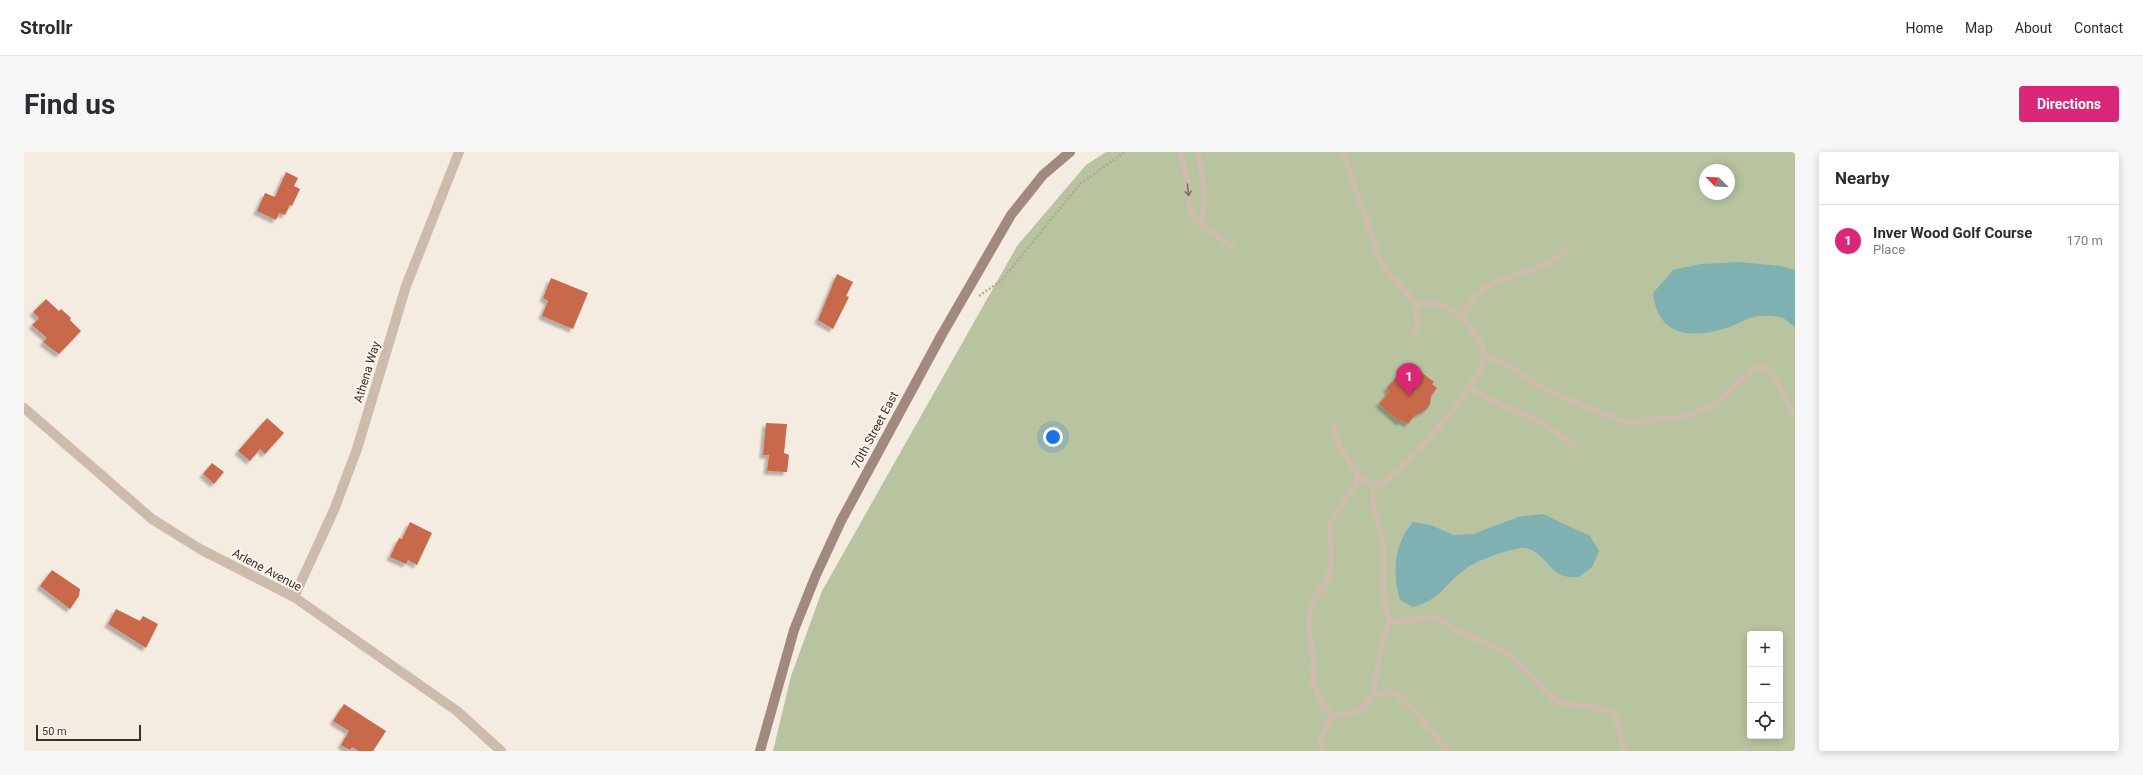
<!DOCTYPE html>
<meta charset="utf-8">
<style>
:root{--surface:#fff;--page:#f7f7f7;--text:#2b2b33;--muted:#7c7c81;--line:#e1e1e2;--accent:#db2777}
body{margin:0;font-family:Roboto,sans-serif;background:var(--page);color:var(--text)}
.controls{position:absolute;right:12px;bottom:12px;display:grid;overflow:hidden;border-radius:4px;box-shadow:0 2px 10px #0003}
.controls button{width:36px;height:36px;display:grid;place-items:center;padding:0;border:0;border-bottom:1px solid var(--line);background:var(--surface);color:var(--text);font:20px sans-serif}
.compass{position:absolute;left:1675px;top:12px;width:36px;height:36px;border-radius:50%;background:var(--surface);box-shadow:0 2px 10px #0003;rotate:294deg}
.scale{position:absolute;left:12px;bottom:10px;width:105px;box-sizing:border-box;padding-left:4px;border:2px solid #3b302b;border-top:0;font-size:11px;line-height:14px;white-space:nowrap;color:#3b302b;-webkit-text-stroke:3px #fbf5ee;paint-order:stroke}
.you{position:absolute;left:1029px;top:285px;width:14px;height:14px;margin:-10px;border:3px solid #fff;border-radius:50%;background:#1a73e8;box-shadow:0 0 0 6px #1a73e833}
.badge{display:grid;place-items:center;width:26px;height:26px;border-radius:50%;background:var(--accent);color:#fff;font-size:13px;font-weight:700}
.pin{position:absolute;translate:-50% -33px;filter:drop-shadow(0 1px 2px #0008)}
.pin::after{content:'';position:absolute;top:21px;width:14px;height:12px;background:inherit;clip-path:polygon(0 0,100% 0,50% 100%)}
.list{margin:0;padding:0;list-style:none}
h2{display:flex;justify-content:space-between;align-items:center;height:52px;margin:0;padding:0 16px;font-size:17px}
h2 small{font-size:13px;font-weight:400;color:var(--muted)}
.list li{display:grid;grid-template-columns:26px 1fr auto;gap:12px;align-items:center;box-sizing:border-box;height:72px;padding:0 16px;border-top:1px solid var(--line)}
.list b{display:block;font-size:15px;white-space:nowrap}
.list p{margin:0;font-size:13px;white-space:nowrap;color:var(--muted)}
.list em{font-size:13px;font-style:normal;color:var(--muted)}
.icon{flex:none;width:22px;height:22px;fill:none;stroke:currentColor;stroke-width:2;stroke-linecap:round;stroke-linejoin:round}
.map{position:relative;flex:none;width:1771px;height:599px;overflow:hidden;border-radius:4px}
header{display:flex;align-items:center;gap:24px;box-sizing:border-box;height:56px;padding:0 20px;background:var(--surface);border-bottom:1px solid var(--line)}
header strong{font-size:19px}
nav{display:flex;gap:22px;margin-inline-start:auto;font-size:14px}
.intro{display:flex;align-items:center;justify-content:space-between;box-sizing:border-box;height:96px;padding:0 24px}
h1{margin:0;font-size:28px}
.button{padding:10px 18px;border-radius:4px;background:var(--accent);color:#fff;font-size:14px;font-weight:700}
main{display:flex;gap:24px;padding:0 24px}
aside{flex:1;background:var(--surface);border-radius:4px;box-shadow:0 2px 10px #0003}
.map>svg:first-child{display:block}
.green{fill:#b8c4a0;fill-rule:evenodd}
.water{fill:#7fb0b2}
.building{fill:#c8694b;filter:url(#shadow)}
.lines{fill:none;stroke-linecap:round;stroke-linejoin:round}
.path{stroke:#b9a596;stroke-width:2.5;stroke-dasharray:2 2;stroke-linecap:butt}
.service{stroke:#cdbbac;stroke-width:6}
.minor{stroke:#cdbbac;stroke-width:10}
.secondary{stroke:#a18a7d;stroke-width:10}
.oneway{stroke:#7d6f65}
.labels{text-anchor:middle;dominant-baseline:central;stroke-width:4;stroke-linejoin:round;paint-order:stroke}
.street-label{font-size:12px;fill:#3b302b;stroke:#fbf5ee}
</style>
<header>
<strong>Strollr</strong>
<nav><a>Home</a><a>Map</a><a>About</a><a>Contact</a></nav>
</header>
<div class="intro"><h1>Find us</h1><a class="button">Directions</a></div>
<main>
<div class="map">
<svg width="1771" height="599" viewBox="0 0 1771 599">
<defs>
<filter id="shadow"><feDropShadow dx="-3.5" dy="3.5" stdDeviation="1" flood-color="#0004"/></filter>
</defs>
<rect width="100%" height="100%" fill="#f4ebe1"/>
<path class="green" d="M1082,0H1771V599H749L767,524L798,439L993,94L1062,13ZM1681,18H1705V42H1681ZM1726,482H1756V584H1726Z"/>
<g class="water">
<path d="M1715,110L1757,114L1771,118V175C1767,173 1763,168 1759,166C1752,164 1741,164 1734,164C1725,165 1714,172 1705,175C1669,187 1634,186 1629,141L1649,118L1676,112Z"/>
<path d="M1519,362L1566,384L1575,399L1568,415L1555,425C1550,425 1544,425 1539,424C1524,418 1516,395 1497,396C1482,398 1451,409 1440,418C1419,434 1416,448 1389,455L1376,448C1368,422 1370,391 1389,370L1407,373L1429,383L1449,382L1494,365Z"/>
</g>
<g class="building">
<polygon points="262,20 274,26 270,34 276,37 268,54 266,53 261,63 255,61 252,68 233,59 241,41 251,45"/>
<polygon points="813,122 829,130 822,144 825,145 809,177 794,168"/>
<polygon points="527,126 564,141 549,177 518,164 524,149 519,146"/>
<polygon points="22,147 35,159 37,157 47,166 46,168 57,179 35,202 19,190 23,186 8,173 15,166 9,160"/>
<polygon points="1388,213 1410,230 1408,232 1413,236 1407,244 1406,252 1402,258 1390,264 1384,272 1378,268 1376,270 1355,252 1365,240 1363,236 1374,223 1377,225"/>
<polygon points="243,266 260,281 241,302 236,297 226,309 214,299"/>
<polygon points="742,271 763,272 760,301 765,303 763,320 743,319 745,303 739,303"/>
<polygon points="188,311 200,320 190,332 179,322"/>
<polygon points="386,370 408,381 393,413 384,408 382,412 366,405 375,386 378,387"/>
<polygon points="28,418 56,437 55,444 46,457 16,434"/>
<polygon points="92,457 116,469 119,464 134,472 122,496 84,472"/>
<polygon points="320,552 362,579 349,599 335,599 328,595 326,598 317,593 325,579 309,569"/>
</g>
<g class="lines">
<polyline class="path" points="955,144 977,129 1056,32 1101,0"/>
<g class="service">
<polyline points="1156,0 1163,27 1166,60 1177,72 1208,95"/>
<path d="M1174,0C1179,24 1183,48 1177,72"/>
<path d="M1319,0L1355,106C1364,124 1382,136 1391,154"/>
<path d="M1436,165C1444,155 1452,141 1463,135C1488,119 1518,121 1541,99"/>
<path d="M1460,203L1491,217L1511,232L1545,248L1594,267L1607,270L1658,265L1678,258L1695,249L1727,219C1733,215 1739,213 1745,218C1751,223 1766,256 1771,265"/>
<polyline points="1445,236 1474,251 1513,268 1549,292"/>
<path d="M1309,274L1316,295L1333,321L1332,331L1306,369L1307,417L1303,428L1289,451L1285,463V480L1290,510L1289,531L1295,545L1307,564C1326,562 1340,561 1349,542L1357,495L1365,470L1359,437V392L1349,352L1350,332L1359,331L1363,328C1385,311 1461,228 1460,202C1459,189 1441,168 1431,160C1420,152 1403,147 1391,154L1394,172L1390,182"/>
<polyline points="1333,321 1340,328 1350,332"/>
<path d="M1365,470L1412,465L1429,476L1485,502L1533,550L1586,558C1597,568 1594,586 1601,599"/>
<polyline points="1349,542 1370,540 1393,562 1425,599"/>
<polyline points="1298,599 1296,590 1307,564"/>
</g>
<g class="minor">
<polyline points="0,256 128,367 176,397 270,445 433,559 477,599"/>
<polyline points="270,445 310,358 333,297 382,134 435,0"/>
</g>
<polyline class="secondary" points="736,599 770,478 792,423 817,369 917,184 987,63 1019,23 1046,0"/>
</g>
<defs><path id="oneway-shaft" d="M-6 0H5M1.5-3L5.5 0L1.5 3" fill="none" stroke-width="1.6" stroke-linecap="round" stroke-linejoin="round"/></defs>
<use class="oneway" href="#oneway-shaft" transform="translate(1164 38) rotate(84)"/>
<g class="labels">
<g class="street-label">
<text transform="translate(343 220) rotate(-73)">Athena Way</text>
<text transform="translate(851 278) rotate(-62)">70th Street East</text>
<text transform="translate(243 418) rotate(28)">Arlene Avenue</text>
</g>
</g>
</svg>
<div class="controls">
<button>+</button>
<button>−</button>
<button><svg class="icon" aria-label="locate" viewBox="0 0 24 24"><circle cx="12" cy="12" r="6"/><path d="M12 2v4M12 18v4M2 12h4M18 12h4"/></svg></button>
</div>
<svg class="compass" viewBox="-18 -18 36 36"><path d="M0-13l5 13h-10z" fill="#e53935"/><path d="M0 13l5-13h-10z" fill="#7c7c81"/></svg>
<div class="scale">50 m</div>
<div class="you"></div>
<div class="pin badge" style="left:1385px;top:244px">1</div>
</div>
<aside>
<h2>Nearby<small></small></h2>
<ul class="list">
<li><span class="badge">1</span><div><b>Inver Wood Golf Course</b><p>Place</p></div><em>170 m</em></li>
</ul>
</aside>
</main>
